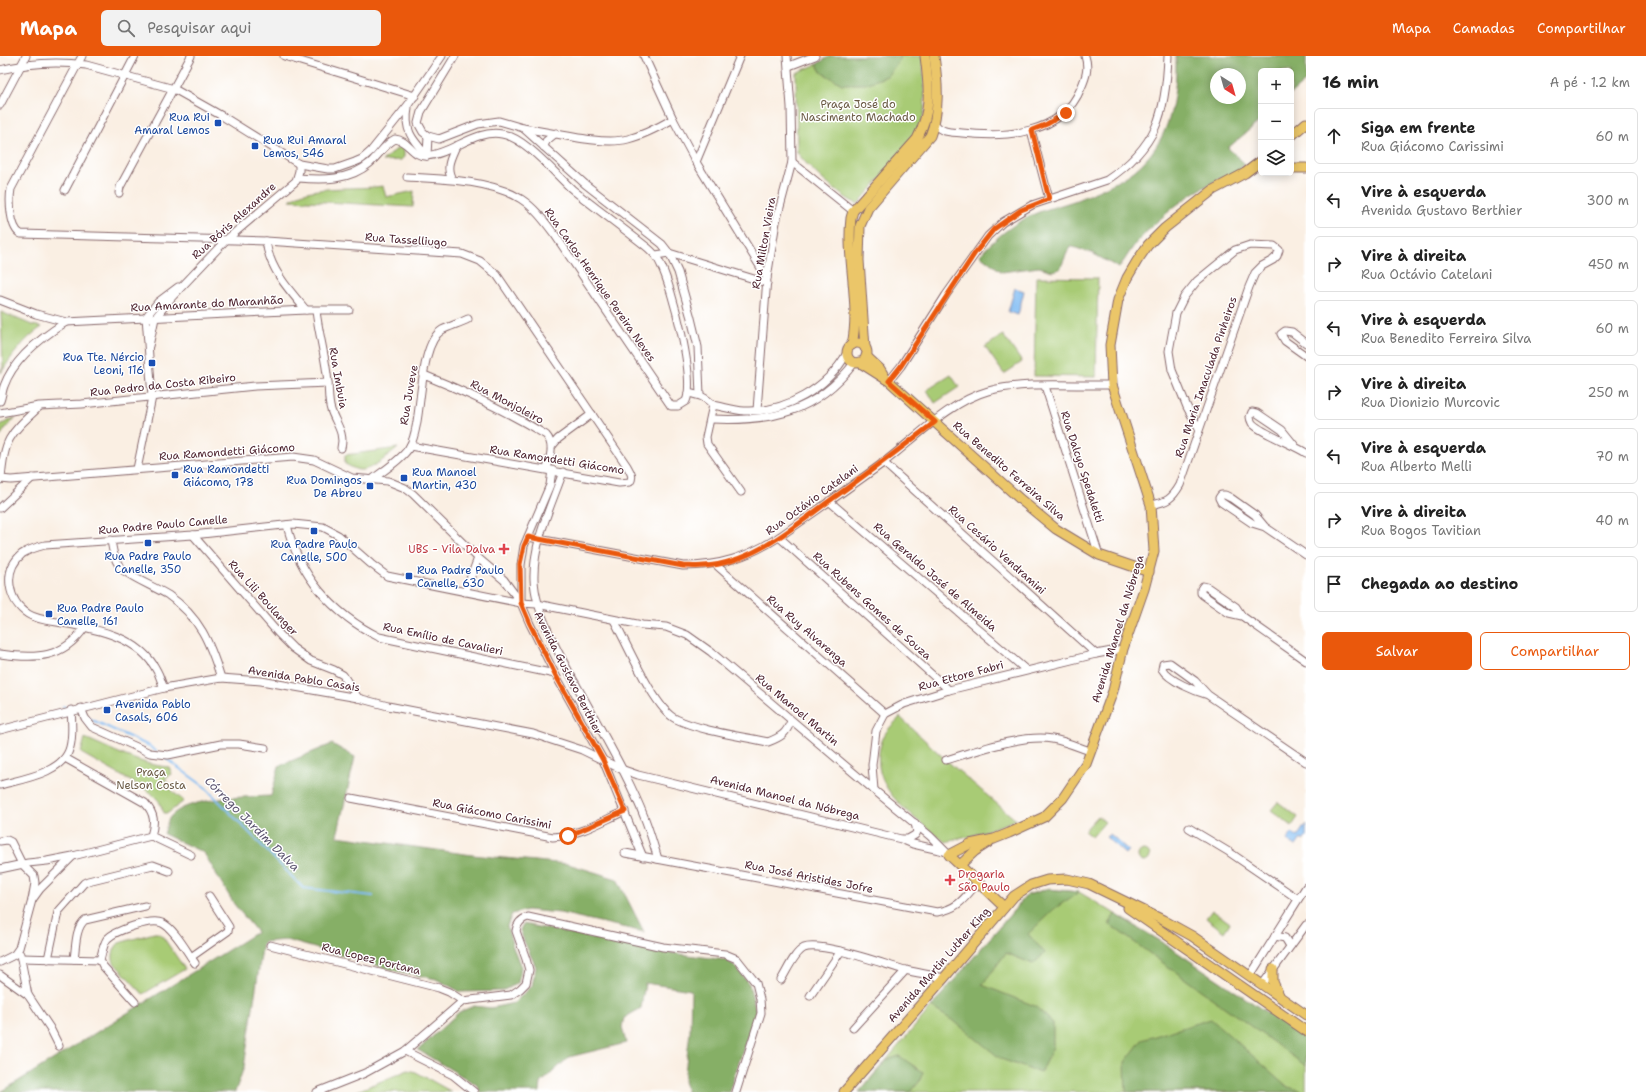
<!DOCTYPE html>
<html lang="pt">
<meta charset="utf-8">
<style>
:root{--surface:#fff;--page:#f2f2f2;--text:#222;--muted:#767676;--line:#e0e0e0;--accent:#ea580c}
body{margin:0;font-family:"Shantell Sans",sans-serif;background:var(--page);color:var(--text)}
.controls{position:absolute;right:12px;top:12px;display:grid;overflow:hidden;border-radius:6px;box-shadow:0 2px 10px #0003}
.controls button{width:36px;height:36px;display:grid;place-items:center;padding:0;border:0;border-bottom:1px solid var(--line);background:var(--surface);color:var(--text);font:20px sans-serif}
.compass{position:absolute;left:1210px;top:12px;width:36px;height:36px;border-radius:50%;background:var(--surface);box-shadow:0 2px 10px #0003;rotate:143deg}
.stop{position:absolute;width:12px;height:12px;margin:-9px;border:3px solid #ea580c;border-radius:50%;background:#fff}
.stop.end{background:#ea580c;border-color:#fff;box-shadow:0 1px 4px #0008}
.list{margin:0;padding:0;list-style:none}
h2{display:flex;justify-content:space-between;align-items:center;height:52px;margin:0;padding:0 16px;font-size:17px}
h2 small{font-size:13px;font-weight:400;color:var(--muted)}
.list li{display:grid;grid-template-columns:26px 1fr auto;gap:12px;align-items:center;box-sizing:border-box;height:56px;margin:0 8px 8px;padding:0 8px;border:1px solid var(--line);border-radius:6px}
.list b{display:block;font-size:15px;white-space:nowrap}
.list p{margin:0;font-size:13px;white-space:nowrap;color:var(--muted)}
.list em{font-size:13px;font-style:normal;color:var(--muted)}
.actions{display:flex;gap:8px;padding:12px 16px}
.actions a{flex:1;padding:9px 0;border:1px solid var(--accent);border-radius:6px;text-align:center;font-size:14px;color:var(--accent)}
.actions .main{background:var(--accent);color:#fff}
.icon{flex:none;width:22px;height:22px;fill:none;stroke:currentColor;stroke-width:2;stroke-linecap:round;stroke-linejoin:round}
.map{position:relative;flex:none;width:1306px;height:1036px;overflow:hidden}
header{display:flex;align-items:center;gap:24px;box-sizing:border-box;height:56px;padding:0 20px;background:var(--accent);color:#fff}
header strong{font-size:19px}
nav{display:flex;gap:22px;margin-inline-start:auto;font-size:14px}
.search{width:280px;height:36px;background:var(--page);display:flex;align-items:center;gap:10px;box-sizing:border-box;padding:0 14px;border-radius:6px;color:var(--muted);font-size:15px}
main{display:flex}
aside{flex:1;background:var(--surface)}
.map>svg:first-child{display:block}
.green{fill:#a8cb74;stroke:#797550}
.forest{fill:#86af66;stroke:#686748;fill-rule:evenodd}
.water{fill:#80bcf3;stroke:#656e8f}
.lines{fill:none;stroke-linecap:round;stroke-linejoin:round}
.stream{stroke:#80bcf3;stroke-width:2}
.minor-casing{stroke:#88686b;stroke-width:9}
.major-casing{stroke:#88686b;stroke-width:11}
.minor{stroke:#fff;stroke-width:7}
.major{stroke:#ebc669;stroke-width:9}
.route{stroke:#ea580c;stroke-width:5}
.transit-dot{fill:#1a4fb4;stroke:#fff;stroke-width:1.5}
.health-dot{fill:#e0444e;stroke:#fff;stroke-width:1.5}
.labels{text-anchor:middle;dominant-baseline:central;stroke-width:3;stroke-linejoin:round;paint-order:stroke}
.park-label{font-size:11px;fill:#6b5b45;stroke:#fff}
.transit-label{font-size:11px;fill:#164399;stroke:#fff;text-anchor:start}
.street-label{font-size:11px;fill:#4a1f2b;stroke:#fff}
.health-label{font-size:11px;fill:#be3a42;stroke:#fff;text-anchor:end}
.water-label{font-size:12px;font-style:italic;fill:#5d5671;stroke:#fff}
</style>
<header>
<strong>Mapa</strong>
<div class="search"><svg class="icon" aria-label="search" viewBox="0 0 24 24"><circle cx="10" cy="10" r="6"/><path d="M15 15l6 6"/></svg>Pesquisar aqui</div>
<nav><a>Mapa</a><a>Camadas</a><a>Compartilhar</a></nav>
</header>
<main>
<div class="map">
<svg width="1306" height="1036" viewBox="0 0 1306 1036">
<rect width="100%" height="100%" fill="#fff"/>
<filter id="ink" filterUnits="userSpaceOnUse"><feTurbulence type="fractalNoise" baseFrequency=".025" numOctaves="2"/><feDisplacementMap in="SourceGraphic" scale="8" xChannelSelector="R" yChannelSelector="G"/><feConvolveMatrix kernelMatrix="1 2 1 2 8 2 1 2 1" color-interpolation-filters="sRGB"/></filter>
<filter id="wash" filterUnits="userSpaceOnUse"><feTurbulence type="fractalNoise" baseFrequency=".012" numOctaves="4" result="noise"/><feDisplacementMap in="SourceGraphic" scale="16" xChannelSelector="R" yChannelSelector="G"/><feGaussianBlur stdDeviation="0.9" result="paint"/><feColorMatrix in="noise" values="0 0 0 0 0 0 0 0 0 0 0 0 0 0 0 0 0 1.4 0 .05"/><feComposite in="paint" operator="in"/></filter>
<g filter="url(#wash)">
<rect width="100%" height="100%" fill="#faefe3"/>
<g class="green">
<path d="M849,0H922C924,20 927,42 923,62C917,85 875,128 858,148C841,142 807,111 797,96L796,17L817,8L820,14Z"/>
<polygon points="399,91 402,91 404,94 404,101 401,104 382,105"/>
<path d="M383,130L386,141L414,135L413,151L290,144C309,128 358,134 383,130Z"/>
<polygon points="1036,221 1098,222 1096,321 1034,320"/>
<path d="M1,256L32,269L42,271C25,282 12,299 1,317V313H3Z"/>
<polygon points="1003,279 1022,306 1004,318 985,291"/>
<polygon points="951,319 959,331 935,347 927,334"/>
<polygon points="16,361 5,373 0,381 0,369"/>
<path d="M398,392C390,399 370,415 360,414C355,414 350,410 345,408V399Z"/>
<path d="M900,661L946,704L1016,764L968,781L945,786C912,759 862,730 884,680C887,673 895,667 900,661Z"/>
<path d="M85,682C112,693 139,709 169,711L172,718L165,722L173,736L184,745L168,757H164L159,745L150,736L81,697Z"/>
<polygon points="1278,746 1298,761 1292,770 1271,754"/>
<polygon points="1098,760 1105,766 1092,781 1084,775"/>
<circle cx="1144" cy="800" r="6"/>
<polygon points="1048,833 1079,836 1162,886 1306,983 1306,1036 859,1036 1027,839"/>
<polygon points="1212,854 1230,867 1224,876 1206,862"/>
<path d="M154,877H158L163,881L185,913L143,938L114,907C111,901 114,891 119,887Z"/>
<polygon points="408,1014 416,1016 452,1036 355,1036"/>
</g>
<g class="forest">
<polygon points="830,0 901,0 899,5 887,20 866,28 842,28 821,16 817,8"/>
<path d="M1176,0H1306V25L1291,38V15H1261V64L1228,92L1244,107L1238,116L1219,123L1192,138L1174,151L1152,170L1135,188L1119,212L1092,197L1070,190L1060,213L1053,215L1039,211L1002,216L980,199C996,181 1016,165 1039,156C1050,152 1062,149 1074,145C1091,138 1120,126 1134,115C1170,86 1177,44 1176,0ZM1216,18H1240V42H1216Z"/>
<path d="M332,688L355,701L337,780L472,799L568,808L617,823L644,876L560,857L527,854L512,858L507,870L513,891L521,911L518,927L502,935L461,936L436,923L397,915L286,884L263,886L244,1011L235,1036H1L257,876L234,848L204,797L164,778C166,773 167,764 171,760C189,741 245,741 271,740L279,710Z"/>
<polygon points="1048,833 1079,836 1054,853 1028,878 1045,897 1033,908 1006,897 982,929 1035,950 1053,967 1053,991 1040,1017 1001,1003 955,966 931,951 1027,839"/>
<polygon points="1115,858 1162,886 1306,983 1306,1010 1109,868"/>
<polygon points="523,868 657,895 726,904 734,909 749,928 756,955 729,1036 687,1036 684,1025 690,976 691,934 645,927 641,952 624,962 622,971 626,987 569,1001 541,1027 540,1036 480,1036 477,1029 418,994 459,956 474,950 491,952 514,947 532,930 536,911 524,885 520,874"/>
<polygon points="1211,963 1288,1031 1306,1036 1126,1036 1125,1006 1142,984"/>
<polygon points="899,1000 923,1016 919,1026 911,1036 859,1036 887,1004"/>
</g>
<g class="water">
<polygon points="1015,232 1024,235 1018,259 1008,256"/>
<polygon points="1306,768 1306,781 1303,785 1301,783 1296,790 1287,784 1292,777 1297,781"/>
<polygon points="1110,778 1128,794 1125,798 1106,781"/>
</g>
<g class="lines">
<g class="stream">
<polyline points="63,650 70,654"/>
<polyline points="88,662 149,690 156,695"/>
<polyline points="165,702 205,731 303,832 373,840"/>
</g>
</g>
</g>
<g filter="url(#ink)">
<g class="lines">
<defs>
<g id="minor">
<path d="M82,0L11,133C9,144 10,173 21,178L266,185L462,198L480,205L497,219L627,410C630,416 634,420 630,426L619,427L410,390"/>
<polyline points="284,0 415,40"/>
<polyline points="455,0 421,56 418,67 423,76 428,80 439,83 478,68 499,65 523,72 585,128 662,188 669,197 678,216 691,262 698,291 700,339"/>
<polyline points="644,0 673,63 696,106 767,222"/>
<polyline points="789,10 815,0"/>
<path d="M0,14C28,7 57,5 86,9L174,33L222,60L299,108L328,113H335L355,106L362,103L371,95L408,49L442,0"/>
<polyline points="0,49 26,0"/>
<path d="M408,52C404,75 412,83 427,100"/>
<path d="M935,68C941,77 952,76 962,77C1005,82 1062,79 1081,32C1086,21 1089,12 1085,0"/>
<path d="M523,72C551,76 602,90 628,83C644,79 659,71 673,63"/>
<polyline points="1031,74 1049,143"/>
<polyline points="544,91 546,85 556,77"/>
<polyline points="427,100 428,80"/>
<polyline points="696,106 740,0"/>
<polyline points="792,106 853,155"/>
<path d="M298,122C323,124 349,125 370,107C378,100 385,88 395,83C408,84 413,101 426,100C452,98 475,73 502,78C526,82 555,118 573,134C598,154 623,172 648,192C654,197 658,202 661,209C672,232 696,322 686,345L678,350H671L555,179C545,166 535,152 521,143C491,124 442,123 407,121"/>
<path d="M452,123C445,111 451,102 456,90"/>
<polyline points="65,134 135,0"/>
<polyline points="119,137 120,131 191,0"/>
<path d="M266,185C269,212 288,233 306,254"/>
<polyline points="656,199 669,197 767,227"/>
<polyline points="0,244 36,258 66,266 306,254 349,254"/>
<path d="M316,255C319,279 326,303 328,327C329,337 328,345 331,354C336,368 345,377 341,392"/>
<polyline points="1306,287 1292,276 1285,275 1281,278 1285,285 1306,300"/>
<polyline points="149,290 155,262 172,241 226,184 296,125 299,115 299,108"/>
<path d="M424,319C466,336 507,355 546,379C555,389 550,401 547,413"/>
<path d="M889,325L901,310L946,239L988,180L1003,166L1032,149L1107,124C1157,91 1166,57 1168,0"/>
<polyline points="1045,330 1099,499"/>
<path d="M688,337C699,339 706,341 713,349"/>
<path d="M0,345C2,340 2,335 4,330C14,302 42,281 66,266"/>
<path d="M713,349C724,351 734,354 744,355C785,357 828,332 847,297"/>
<polyline points="713,349 706,381 707,388 741,436"/>
<polyline points="757,354 767,222 776,166 792,106 791,51 787,0"/>
<polyline points="0,357 39,350 82,348 255,330 328,327"/>
<path d="M711,363C771,366 816,357 855,306"/>
<polyline points="552,390 558,383 592,358"/>
<path d="M1295,390L1282,374L1257,357L1252,356L1250,361C1250,363 1251,365 1252,367C1259,376 1294,389 1306,397"/>
<polyline points="883,406 1096,598"/>
<polyline points="137,413 152,341 146,261 158,246 178,231"/>
<polyline points="552,414 550,429 524,490 521,509 521,547 530,568 555,618 603,704 643,801"/>
<path d="M563,416C551,450 533,486 534,523C535,562 569,615 588,650C608,687 630,724 645,763C650,776 654,790 658,803"/>
<polyline points="1,423 11,424 293,401 314,404 352,422 388,425 405,432 413,438 478,502 504,524 521,547"/>
<path d="M373,423C383,415 404,402 410,390C424,364 417,290 442,274C450,270 460,267 468,263"/>
<path d="M0,424L1,423C4,382 10,378 39,351"/>
<polyline points="829,445 1026,614"/>
<path d="M1151,449C1167,446 1172,443 1180,429L1249,231L1255,217L1262,210L1273,204L1277,200L1279,194L1274,190L1250,189L1235,194L1197,225L1184,241L1176,257L1169,295L1172,314L1187,351L1199,373"/>
<polyline points="0,452 32,422"/>
<path d="M287,469C299,520 333,558 379,581L555,618"/>
<polyline points="1265,471 1252,467 1221,446 1219,442 1221,439 1225,439 1231,442 1255,459 1265,471 1306,499"/>
<polyline points="193,479 278,577 293,592 311,605 334,614 343,619 358,642"/>
<path d="M528,481L683,510C720,510 748,501 779,481C814,456 849,432 883,407C915,383 949,346 988,335C1024,325 1074,330 1112,329"/>
<polyline points="779,481 949,634"/>
<path d="M111,484C113,496 114,505 123,514C136,524 153,530 168,539C200,561 210,587 221,622"/>
<polyline points="715,508 885,658"/>
<polyline points="465,536 478,502"/>
<polyline points="1242,560 1236,551 1207,531 1203,530 1201,533 1201,537 1203,539 1229,557 1242,560 1306,605"/>
<path d="M614,564C626,586 655,654 676,663C701,675 740,680 768,686C781,681 786,678 791,665"/>
<path d="M0,598C36,603 63,603 85,571"/>
<path d="M164,632C161,626 160,620 157,615C140,581 97,573 63,567C52,565 37,564 28,558C8,545 2,515 22,498C29,493 37,491 45,489L193,479L293,468L323,471L338,479L371,508L387,520L521,547L537,548L642,569L666,571L687,579L711,596L874,734L930,780L949,799"/>
<path d="M1208,639C1195,635 1169,625 1162,613L1163,608L1170,607L1195,625L1208,639L1306,706"/>
<polyline points="81,652 85,662 92,671 150,697 168,699 221,688 239,688 265,692"/>
<polyline points="0,674 164,632 221,622 261,625 358,642 388,650 533,678 582,694 621,713 638,719 901,783 913,788 944,795"/>
<path d="M65,702L145,747C155,758 155,767 151,780"/>
<path d="M946,704C976,695 1022,678 1052,683C1065,685 1078,691 1090,695"/>
<path d="M0,729C22,723 64,717 70,691C73,679 72,666 71,654"/>
<polyline points="874,734 872,709 876,675 885,658 904,648 949,634 1096,598 1123,593"/>
<path d="M351,742L553,781C578,780 602,765 625,755"/>
<polyline points="1189,772 1229,796 1298,843"/>
<polyline points="903,783 908,783 915,779 917,776 915,767"/>
<polyline points="0,785 7,784 11,786 22,808 34,820 35,827 32,844 40,833 73,800"/>
<path d="M625,797L937,856C959,853 965,841 979,825"/>
<polyline points="0,813 28,807 47,805 73,800 151,780 191,799"/>
<polyline points="1275,880 1285,882 1290,890"/>
<polyline points="270,889 439,932 449,936 463,945"/>
<polyline points="20,898 28,939"/>
<polyline points="191,901 228,875 229,871 209,840"/>
<polyline points="21,902 100,904"/>
<polyline points="48,903 58,856 84,827 88,825 153,809 169,815"/>
<path d="M74,903C76,891 75,872 85,864L145,850"/>
<polyline points="0,906 14,899 19,892 32,844"/>
<polyline points="0,919 28,939 50,972 59,990"/>
<polyline points="1250,920 1306,831"/>
<path d="M781,924C787,915 794,897 804,892C821,885 886,909 905,914C918,917 932,919 944,922"/>
<polyline points="1262,929 1306,869"/>
<polyline points="810,940 841,895"/>
<path d="M135,946L103,910L100,904C102,897 103,889 107,883C114,875 151,862 162,867C174,872 187,896 195,907"/>
<polyline points="853,972 906,914"/>
<polyline points="405,995 453,1019 474,1036"/>
<path d="M317,1036L365,1017L405,995L463,945L511,939L520,933L526,927L529,914L526,903L516,875C517,868 521,863 528,861L663,891L725,898L737,903L756,927L760,943L761,957L736,1036"/>
</g>
<g id="major">
<polyline points="1291,80 1306,67"/>
<polyline points="1291,112 1306,112"/>
<circle cx="857" cy="297" r="10"/>
<path d="M852,289C861,247 846,204 851,162L853,155L917,83C932,55 929,31 925,0"/>
<path d="M865,292L859,204L860,170L868,152L930,80C940,55 938,27 934,0"/>
<polyline points="866,300 880,313 886,323"/>
<polyline points="859,306 889,325 1021,444 1056,473 1099,499 1149,516"/>
<polyline points="960,809 975,795 989,786"/>
<polyline points="1004,851 949,799 970,788 994,783 1009,777 1044,761 1063,742 1086,708 1113,635 1123,593 1144,533 1154,495 1151,449 1112,329 1110,289 1118,244 1127,222 1137,205 1148,189 1165,172 1213,134 1245,117 1261,105"/>
<polyline points="1128,852 1306,975"/>
<polyline points="1273,913 1273,926 1279,939"/>
<polyline points="844,1036 944,922 1014,840 1031,829 1047,824 1067,823 1089,828 1163,864 1192,880 1306,959"/>
</g>
</defs>
<use href="#minor" class="minor-casing"/>
<use href="#major" class="major-casing"/>
<use href="#minor" class="minor"/>
<use href="#major" class="major"/>
</g>
</g>
<g class="lines" filter="url(#ink)">
<path class="route" d="M568,780L625,755L603,704L555,618L530,568L521,547L520,508L524,490L528,481L683,510C690,510 697,511 704,510C754,507 794,470 832,443C867,418 901,392 935,366L889,325L901,310L975,197L994,173L1021,154L1049,143L1032,74L1047,68L1066,57"/>
</g>
<g class="transit-dot">
<rect x="214" y="63" width="8" height="8" rx="2"/>
<rect x="251" y="86" width="8" height="8" rx="2"/>
<rect x="148" y="303" width="8" height="8" rx="2"/>
<rect x="171" y="415" width="8" height="8" rx="2"/>
<rect x="400" y="418" width="8" height="8" rx="2"/>
<rect x="366" y="426" width="8" height="8" rx="2"/>
<rect x="310" y="471" width="8" height="8" rx="2"/>
<rect x="144" y="483" width="8" height="8" rx="2"/>
<rect x="405" y="516" width="8" height="8" rx="2"/>
<rect x="45" y="554" width="8" height="8" rx="2"/>
<rect x="103" y="650" width="8" height="8" rx="2"/>
</g>
<g class="health-dot">
<path d="M502 487h4v4h4v4h-4v4h-4v-4h-4v-4h4z"/>
<path d="M948 818h4v4h4v4h-4v4h-4v-4h-4v-4h4z"/>
</g>
<g class="labels">
<g class="park-label">
<text x="858" y="48">Praça José do<tspan x="858" dy="13">Nascimento Machado</tspan></text>
<text x="151" y="716">Praça<tspan x="151" dy="13">Nelson Costa</tspan></text>
</g>
<g class="transit-label">
<text x="210" y="61" text-anchor="end">Rua Rui<tspan x="210" dy="13">Amaral Lemos</tspan></text>
<text x="263" y="84">Rua Rui Amaral<tspan x="263" dy="13">Lemos, 546</tspan></text>
<text x="144" y="301" text-anchor="end">Rua Tte. Nércio<tspan x="144" dy="13">Leoni, 116</tspan></text>
<text x="183" y="413">Rua Ramondetti<tspan x="183" dy="13">Giácomo, 178</tspan></text>
<text x="412" y="416">Rua Manoel<tspan x="412" dy="13">Martin, 430</tspan></text>
<text x="362" y="424" text-anchor="end">Rua Domingos<tspan x="362" dy="13">De Abreu</tspan></text>
<text x="314" y="488" text-anchor="middle">Rua Padre Paulo<tspan x="314" dy="13">Canelle, 500</tspan></text>
<text x="148" y="500" text-anchor="middle">Rua Padre Paulo<tspan x="148" dy="13">Canelle, 350</tspan></text>
<text x="417" y="514">Rua Padre Paulo<tspan x="417" dy="13">Canelle, 630</tspan></text>
<text x="57" y="552">Rua Padre Paulo<tspan x="57" dy="13">Canelle, 161</tspan></text>
<text x="115" y="648">Avenida Pablo<tspan x="115" dy="13">Casals, 606</tspan></text>
</g>
<g class="street-label">
<text transform="translate(234 165) rotate(-42)">Rua Bóris Alexandre</text>
<text transform="translate(406 184) rotate(4)">Rua Tasselliugo</text>
<text transform="translate(764 187) rotate(-80)">Rua Milton Vieira</text>
<text transform="translate(600 229) rotate(55)">Rua Carlos Henrique Pereira Neves</text>
<text transform="translate(207 248) rotate(-3)">Rua Amarante do Maranhão</text>
<text transform="translate(1206 321) rotate(-71)">Rua Maria Imaculada Pinheiros</text>
<text transform="translate(338 322) rotate(80)">Rua Imbuia</text>
<text transform="translate(163 329) rotate(-6)">Rua Pedro da Costa Ribeiro</text>
<text transform="translate(409 339) rotate(-80)">Rua Juveve</text>
<text transform="translate(507 346) rotate(28)">Rua Monjoleiro</text>
<text transform="translate(227 396) rotate(-4)">Rua Ramondetti Giácomo</text>
<text transform="translate(557 404) rotate(9)">Rua Ramondetti Giácomo</text>
<text transform="translate(1082 411) rotate(72)">Rua Dalcyo Spedaletti</text>
<text transform="translate(1009 415) rotate(41)">Rua Benedito Ferreira Silva</text>
<text transform="translate(812 444) rotate(-36)">Rua Octávio Catelani</text>
<text transform="translate(163 469) rotate(-5)">Rua Padre Paulo Canelle</text>
<text transform="translate(997 494) rotate(42)">Rua Cesário Vendramini</text>
<text transform="translate(935 521) rotate(41)">Rua Geraldo José de Almeida</text>
<text transform="translate(263 542) rotate(48)">Rua Lili Boulanger</text>
<text transform="translate(872 550) rotate(42)">Rua Rubens Gomes de Souza</text>
<text transform="translate(1118 573) rotate(-73)">Avenida Manoel da Nóbrega</text>
<text transform="translate(807 575) rotate(41)">Rua Ruy Alvarenga</text>
<text transform="translate(443 583) rotate(12)">Rua Emílio de Cavalieri</text>
<text transform="translate(568 617) rotate(63)">Avenida Gustavo Berthier</text>
<text transform="translate(961 620) rotate(-15)">Rua Ettore Fabri</text>
<text transform="translate(304 623) rotate(9)">Avenida Pablo Casais</text>
<text transform="translate(797 654) rotate(40)">Rua Manoel Martin</text>
<text transform="translate(785 742) rotate(14)">Avenida Manoel da Nóbrega</text>
<text transform="translate(492 758) rotate(11)">Rua Giácomo Carissimi</text>
<text transform="translate(809 821) rotate(11)">Rua José Aristides Jofre</text>
<text transform="translate(371 903) rotate(14)">Rua Lopez Portana</text>
<text transform="translate(939 909) rotate(-49)">Avenida Martin Luther King</text>
</g>
<g class="health-label">
<text x="495" y="493">UBS - Vila Dalva</text>
<text x="958" y="818" text-anchor="start">Drogaria<tspan x="958" dy="13">São Paulo</tspan></text>
</g>
<g class="water-label">
<text transform="translate(252 768) rotate(45)">Córrego Jardim Dalva</text>
</g>
</g>
</svg>
<div class="controls">
<button>+</button>
<button>−</button>
<button><svg class="icon" aria-label="layers" viewBox="0 0 24 24"><path d="M12 4l9 5-9 5-9-5zM3 14l9 5 9-5"/></svg></button>
</div>
<svg class="compass" viewBox="-18 -18 36 36"><path d="M0-13l5 13h-10z" fill="#e53935"/><path d="M0 13l5-13h-10z" fill="#767676"/></svg>
<div class="stop" style="left:568px;top:780px"></div>
<div class="stop end" style="left:1066px;top:57px"></div>
</div>
<aside>
<h2>16 min<small>A pé · 1.2 km</small></h2>
<ul class="list">
<li><svg class="icon" aria-label="ahead" viewBox="0 0 24 24"><path d="M12 20V5M6 11l6-6 6 6"/></svg><div><b>Siga em frente</b><p>Rua Giácomo Carissimi</p></div><em>60 m</em></li>
<li><svg class="icon" aria-label="left" viewBox="0 0 24 24"><path d="M17 20v-9H6M10 6l-5 5 5 5"/></svg><div><b>Vire à esquerda</b><p>Avenida Gustavo Berthier</p></div><em>300 m</em></li>
<li><svg class="icon" aria-label="right" viewBox="0 0 24 24"><path d="M7 20v-9h11M14 6l5 5-5 5"/></svg><div><b>Vire à direita</b><p>Rua Octávio Catelani</p></div><em>450 m</em></li>
<li><svg class="icon" aria-label="left" viewBox="0 0 24 24"><path d="M17 20v-9H6M10 6l-5 5 5 5"/></svg><div><b>Vire à esquerda</b><p>Rua Benedito Ferreira Silva</p></div><em>60 m</em></li>
<li><svg class="icon" aria-label="right" viewBox="0 0 24 24"><path d="M7 20v-9h11M14 6l5 5-5 5"/></svg><div><b>Vire à direita</b><p>Rua Dionizio Murcovic</p></div><em>250 m</em></li>
<li><svg class="icon" aria-label="left" viewBox="0 0 24 24"><path d="M17 20v-9H6M10 6l-5 5 5 5"/></svg><div><b>Vire à esquerda</b><p>Rua Alberto Melli</p></div><em>70 m</em></li>
<li><svg class="icon" aria-label="right" viewBox="0 0 24 24"><path d="M7 20v-9h11M14 6l5 5-5 5"/></svg><div><b>Vire à direita</b><p>Rua Bogos Tavitian</p></div><em>40 m</em></li>
<li><svg class="icon" aria-label="arrive" viewBox="0 0 24 24"><path d="M6 21V4h12l-3 4 3 4H6"/></svg><div><b>Chegada ao destino</b></div></li>
</ul>
<div class="actions"><a class="main">Salvar</a><a>Compartilhar</a></div>
</aside>
</main>
